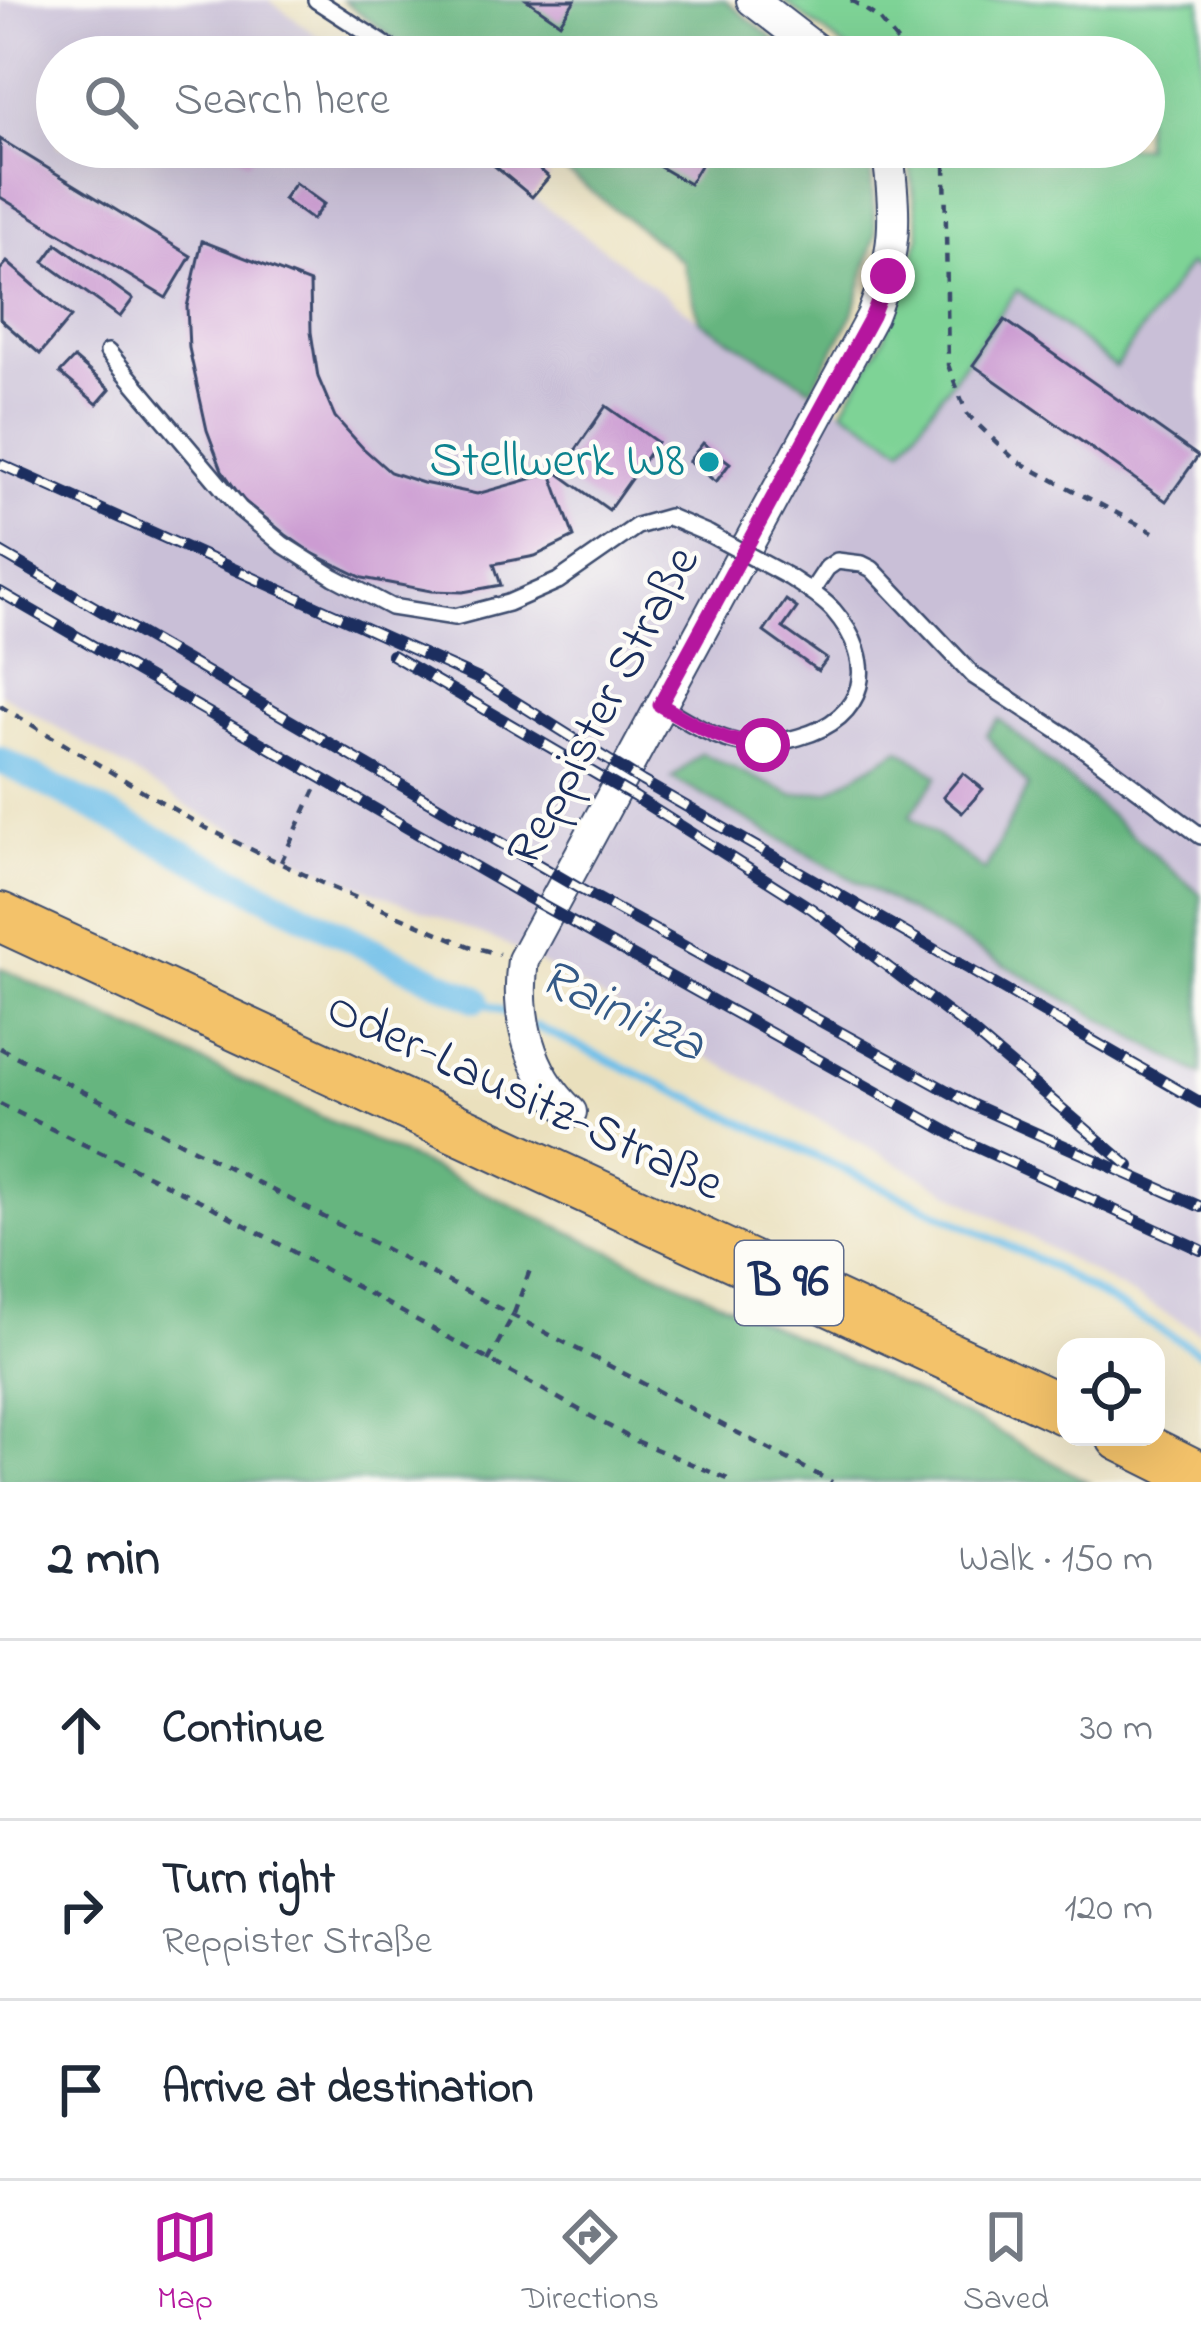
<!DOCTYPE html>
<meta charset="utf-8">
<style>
:root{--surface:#fff;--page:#f2f2f3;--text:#1f2937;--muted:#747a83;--line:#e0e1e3;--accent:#b5179e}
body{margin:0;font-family:"Indie Flower",sans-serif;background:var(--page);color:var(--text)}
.controls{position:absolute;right:36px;bottom:36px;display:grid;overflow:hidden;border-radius:24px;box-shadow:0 12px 48px #0002}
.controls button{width:108px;height:108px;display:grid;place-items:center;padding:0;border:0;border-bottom:3px solid var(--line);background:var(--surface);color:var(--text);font:60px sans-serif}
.stop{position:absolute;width:36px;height:36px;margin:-27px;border:9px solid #b5179e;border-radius:50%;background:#fff}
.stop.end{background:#b5179e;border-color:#fff;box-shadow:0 3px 12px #0008}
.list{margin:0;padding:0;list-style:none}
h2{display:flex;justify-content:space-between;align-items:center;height:156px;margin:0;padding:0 48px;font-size:51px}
h2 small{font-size:39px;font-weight:400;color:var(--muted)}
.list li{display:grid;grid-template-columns:78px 1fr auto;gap:36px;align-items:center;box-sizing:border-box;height:180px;padding:0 48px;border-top:3px solid var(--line)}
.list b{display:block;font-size:45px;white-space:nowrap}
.list p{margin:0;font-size:39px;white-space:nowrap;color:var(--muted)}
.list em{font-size:39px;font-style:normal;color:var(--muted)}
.icon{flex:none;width:66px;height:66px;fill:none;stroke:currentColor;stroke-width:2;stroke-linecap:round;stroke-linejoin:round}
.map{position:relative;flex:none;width:1201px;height:1482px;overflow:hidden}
.search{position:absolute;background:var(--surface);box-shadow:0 12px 48px #0002;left:36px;right:36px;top:36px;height:132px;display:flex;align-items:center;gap:30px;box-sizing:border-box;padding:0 42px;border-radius:66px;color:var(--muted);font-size:45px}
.sheet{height:696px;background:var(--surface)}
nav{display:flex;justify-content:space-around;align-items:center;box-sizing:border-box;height:168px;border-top:3px solid var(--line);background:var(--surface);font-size:33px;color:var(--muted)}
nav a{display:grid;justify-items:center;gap:6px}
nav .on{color:var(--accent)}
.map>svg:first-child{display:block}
.industrial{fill:#c9bfd7}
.green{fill:#7ed396;stroke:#4c817a;stroke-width:3}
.forest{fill:#66b57f;stroke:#40726e;stroke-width:3}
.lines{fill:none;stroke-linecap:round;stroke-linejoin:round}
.stream{stroke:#6dbee8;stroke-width:8}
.canal{stroke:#6dbee8;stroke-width:27}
.building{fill:#cc9cd2}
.service-casing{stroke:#3a4a6c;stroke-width:20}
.minor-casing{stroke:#3a4a6c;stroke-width:34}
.trunk-casing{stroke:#3a4a6c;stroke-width:52}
.path{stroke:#3a4a6c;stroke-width:4.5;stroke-dasharray:9 9;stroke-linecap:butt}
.service{stroke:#fff;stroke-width:15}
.minor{stroke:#fff;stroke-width:30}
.trunk{stroke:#f3c26a;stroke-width:48}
.rail-casing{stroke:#1b2f5e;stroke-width:12}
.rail{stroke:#fdfcf7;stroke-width:8;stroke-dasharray:22;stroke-linecap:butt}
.service-bridge-casing{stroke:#3a4a6c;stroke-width:20;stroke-linecap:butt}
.service-bridge{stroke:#fff;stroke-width:15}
.route{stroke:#b5179e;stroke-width:15}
.culture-dot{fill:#0f9aa8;stroke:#fdfcf7;stroke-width:4.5}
.labels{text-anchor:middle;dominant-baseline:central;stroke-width:9;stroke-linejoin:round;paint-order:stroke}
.shield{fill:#fdfcf7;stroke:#5f6c8c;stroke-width:3}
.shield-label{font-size:48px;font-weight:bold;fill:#1b2f5e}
.culture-label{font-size:51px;fill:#0d838f;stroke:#fdfcf7;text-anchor:end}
.street-label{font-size:51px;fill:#1b2f5e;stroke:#fdfcf7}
.water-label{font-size:54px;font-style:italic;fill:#345a87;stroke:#fdfcf7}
</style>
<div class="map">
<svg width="1201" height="1482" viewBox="0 0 1201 1482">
<rect width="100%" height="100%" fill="#fdfcf7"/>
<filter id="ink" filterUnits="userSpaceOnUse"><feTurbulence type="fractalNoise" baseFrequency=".00833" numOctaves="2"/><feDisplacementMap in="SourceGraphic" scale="24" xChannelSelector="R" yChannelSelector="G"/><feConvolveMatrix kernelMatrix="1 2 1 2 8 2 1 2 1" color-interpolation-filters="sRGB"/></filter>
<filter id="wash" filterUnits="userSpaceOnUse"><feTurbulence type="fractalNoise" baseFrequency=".004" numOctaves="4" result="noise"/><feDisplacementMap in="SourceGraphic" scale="48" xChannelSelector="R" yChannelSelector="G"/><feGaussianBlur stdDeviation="2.7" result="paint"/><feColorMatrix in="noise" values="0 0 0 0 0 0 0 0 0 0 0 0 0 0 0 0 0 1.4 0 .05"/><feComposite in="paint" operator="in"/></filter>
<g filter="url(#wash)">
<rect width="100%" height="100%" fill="#eae0bd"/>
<polygon class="industrial" points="0,0 269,0 346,57 57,57 57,147 466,147 700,321 903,448 1017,290 1190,263 1201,272 1201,1333 508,945 336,876 208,818 0,693"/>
<polygon class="green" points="782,0 1201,0 1201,272 1189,264 1115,367 1017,290 903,448 843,409 884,338 920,236 907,147 1144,147 1144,57 858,57"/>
<g class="forest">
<polygon points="343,0 725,0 796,57 417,57"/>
<polygon points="534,147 869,147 876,233 853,314 812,389 700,321 682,261"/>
<polygon points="999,719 1201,895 1201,1075 672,778 701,753 793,795 829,791 900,749 938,776 910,816 985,871 1028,786 986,735"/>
<polygon points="0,968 988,1426 1088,1482 0,1482"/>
</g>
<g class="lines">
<g class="stream">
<polyline points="476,999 516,1017"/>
<polyline points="535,1026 1041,1261 1201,1353"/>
</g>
<polyline class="canal" points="0,760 386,957 476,999"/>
</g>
<g id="blocks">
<g class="building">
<polygon points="527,0 575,0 560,23"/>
<polygon points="603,45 623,57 595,57"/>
<polygon points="0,139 191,256 166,298 0,197"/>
<polygon points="228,147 254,147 257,149 248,162"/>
<polygon points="505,147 512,147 549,177 532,197 491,163"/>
<polygon points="633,147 711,147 689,184 631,150"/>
<polygon points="295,183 324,204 312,220 283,199"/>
<polygon points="202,241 310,283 311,332 318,377 335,417 363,448 390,472 423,483 477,494 551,473 574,537 535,556 494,564 501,585 463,592 431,591 363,578 312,553 286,535 243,500 222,470 207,430 189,348 187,307"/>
<polygon points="57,244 133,299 120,317 44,262"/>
<polygon points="7,262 71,317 40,354 0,319 0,270"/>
<polygon points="1005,320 1198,456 1166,501 973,365"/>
<polygon points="74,358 110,389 97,404 60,373"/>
<polygon points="606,406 657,442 609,510 559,474"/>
<polygon points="703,443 730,463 716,482 689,461"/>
<polygon points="786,600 797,608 783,628 827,659 818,671 764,632"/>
<polygon points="963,773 983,789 962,813 943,797"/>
</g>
</g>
</g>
<g filter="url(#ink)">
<use href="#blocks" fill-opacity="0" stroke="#3a4a6c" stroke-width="3"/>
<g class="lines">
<defs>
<g id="service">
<polyline points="316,0 404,57"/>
<polyline points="108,352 240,509 282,544 334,577 391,607 455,617 508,603 558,581 637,526 669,517 709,534"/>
<polyline points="811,592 827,568 837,561 862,564 872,569 974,676 1066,736 1201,836"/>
<path d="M660,705C686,721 713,738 744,744C762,747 782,742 799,737C867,718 879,663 833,610C821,597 804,587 789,577"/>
</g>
<g id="minor">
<polyline points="752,0 826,57"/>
<path d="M571,1112C529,1073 515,1016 523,960L872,316C897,252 897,215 887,147"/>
</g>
<g id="trunk">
<polyline points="0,917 1066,1411"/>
<polyline points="1121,1437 1201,1477"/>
</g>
</defs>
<use href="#service" class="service-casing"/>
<use href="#minor" class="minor-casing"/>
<use href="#trunk" class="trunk-casing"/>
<g class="path">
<polyline points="851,0 877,17 910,57"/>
<polyline points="942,147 945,162 948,365 967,414 1015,460 1153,532"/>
<polyline points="0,706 202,826 326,885 469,946 499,954"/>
<polyline points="281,862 315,790"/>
<polyline points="0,1048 832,1482"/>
<polyline points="0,1104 205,1203 634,1440 735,1482"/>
<polyline points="488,1361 513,1316 531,1267"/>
</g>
<use href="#service" class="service"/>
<use href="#minor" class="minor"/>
<use href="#trunk" class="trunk"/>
<defs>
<g id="rail">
<polyline points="0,464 481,680 642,781 1201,1103"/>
<polyline points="0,552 582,890 973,1105 1201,1207"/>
<polyline points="0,592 527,897 968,1143 1201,1250"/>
<polyline points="392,655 635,797 812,909 968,1028 1129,1166"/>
</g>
</defs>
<use href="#rail" class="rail-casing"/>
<use href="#rail" class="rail"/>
<defs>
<polyline id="service-bridge" points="709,534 789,577"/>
</defs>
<use href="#service-bridge" class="service-bridge-casing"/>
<use href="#service-bridge" class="service-bridge"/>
</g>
</g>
<g class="lines" filter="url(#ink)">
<path class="route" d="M763,745C724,744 693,724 660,705L872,316L888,276"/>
</g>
<circle class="culture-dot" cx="709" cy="462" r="12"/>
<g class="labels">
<rect class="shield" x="735" y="1241" width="108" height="84" rx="9"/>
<g class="shield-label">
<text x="789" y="1283">B 96</text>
</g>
<g class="culture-label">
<text x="685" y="462">Stellwerk W8</text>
</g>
<g class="street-label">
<text transform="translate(605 707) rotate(-62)">Reppister Straße</text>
<text transform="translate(524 1098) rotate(25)">Oder-Lausitz-Straße</text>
</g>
<g class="water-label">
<text transform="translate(621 1013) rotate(25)">Rainitza</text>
</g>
</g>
</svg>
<div class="controls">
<button><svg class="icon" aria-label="locate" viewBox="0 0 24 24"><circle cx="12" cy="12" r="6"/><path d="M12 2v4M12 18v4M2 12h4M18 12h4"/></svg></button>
</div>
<div class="stop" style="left:763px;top:745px"></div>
<div class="stop end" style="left:888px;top:276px"></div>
<div class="search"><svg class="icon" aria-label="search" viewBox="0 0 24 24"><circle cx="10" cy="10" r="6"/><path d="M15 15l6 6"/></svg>Search here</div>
</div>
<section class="sheet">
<h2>2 min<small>Walk · 150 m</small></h2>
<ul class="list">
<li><svg class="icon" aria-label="ahead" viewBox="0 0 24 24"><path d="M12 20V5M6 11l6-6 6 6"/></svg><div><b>Continue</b></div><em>30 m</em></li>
<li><svg class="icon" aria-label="right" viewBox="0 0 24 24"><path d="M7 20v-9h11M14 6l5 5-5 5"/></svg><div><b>Turn right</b><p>Reppister Straße</p></div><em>120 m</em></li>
<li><svg class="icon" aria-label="arrive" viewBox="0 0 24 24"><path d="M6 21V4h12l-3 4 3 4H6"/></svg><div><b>Arrive at destination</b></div></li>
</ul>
</section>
<nav>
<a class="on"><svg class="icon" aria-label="map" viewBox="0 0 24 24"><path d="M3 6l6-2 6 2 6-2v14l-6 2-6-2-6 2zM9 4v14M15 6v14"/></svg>Map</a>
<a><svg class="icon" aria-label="directions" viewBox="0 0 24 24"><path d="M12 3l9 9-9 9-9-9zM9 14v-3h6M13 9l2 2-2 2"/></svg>Directions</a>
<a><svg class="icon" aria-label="saved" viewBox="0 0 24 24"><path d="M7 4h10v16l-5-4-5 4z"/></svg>Saved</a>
</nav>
